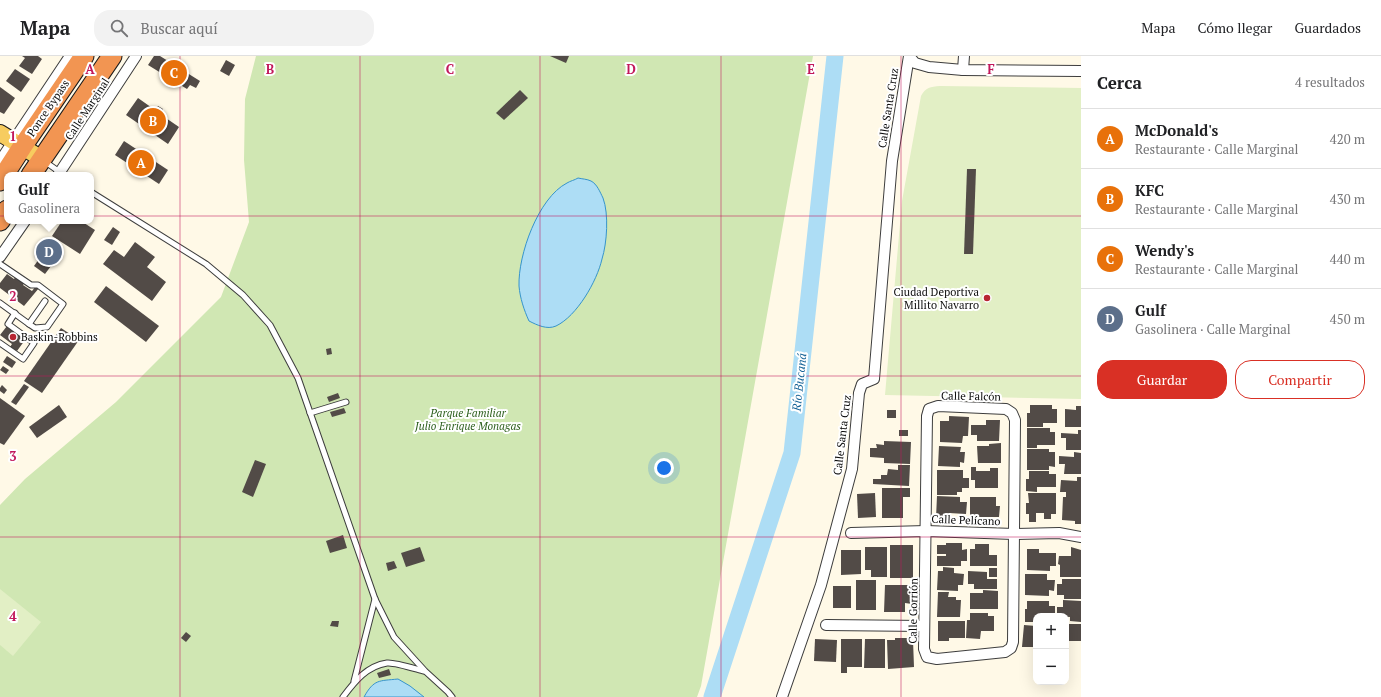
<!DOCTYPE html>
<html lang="es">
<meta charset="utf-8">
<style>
:root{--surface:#fff;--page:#f2f2f2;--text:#202124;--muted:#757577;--line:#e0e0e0;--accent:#d93025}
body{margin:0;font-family:"PT Serif",serif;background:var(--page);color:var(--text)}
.controls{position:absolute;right:12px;bottom:12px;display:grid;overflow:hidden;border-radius:8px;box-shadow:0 4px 16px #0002}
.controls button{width:36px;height:36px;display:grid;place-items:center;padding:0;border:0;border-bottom:1px solid var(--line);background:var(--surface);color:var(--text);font:20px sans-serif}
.you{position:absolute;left:664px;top:412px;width:14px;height:14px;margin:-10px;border:3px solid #fff;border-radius:50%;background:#1a73e8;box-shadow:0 0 0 6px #1a73e833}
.badge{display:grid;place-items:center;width:26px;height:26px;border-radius:50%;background:var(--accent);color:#fff;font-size:13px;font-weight:700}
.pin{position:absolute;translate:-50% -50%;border:2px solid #fff;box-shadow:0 1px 4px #0006}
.popup{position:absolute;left:4px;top:116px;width:90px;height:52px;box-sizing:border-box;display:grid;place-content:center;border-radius:8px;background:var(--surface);filter:drop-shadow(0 1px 3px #0005);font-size:13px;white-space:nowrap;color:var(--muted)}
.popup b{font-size:15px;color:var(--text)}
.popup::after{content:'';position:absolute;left:50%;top:100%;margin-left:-8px;border:8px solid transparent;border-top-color:var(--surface)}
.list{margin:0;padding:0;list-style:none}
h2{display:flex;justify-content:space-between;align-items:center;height:52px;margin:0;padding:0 16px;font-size:17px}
h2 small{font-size:13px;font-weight:400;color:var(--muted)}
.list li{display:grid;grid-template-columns:26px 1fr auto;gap:12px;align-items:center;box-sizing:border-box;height:60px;padding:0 16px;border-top:1px solid var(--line)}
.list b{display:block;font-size:15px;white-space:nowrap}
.list p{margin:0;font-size:13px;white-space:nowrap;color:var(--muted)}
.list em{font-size:13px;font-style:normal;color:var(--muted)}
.actions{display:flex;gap:8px;padding:12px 16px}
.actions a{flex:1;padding:9px 0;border:1px solid var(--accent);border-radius:16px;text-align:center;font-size:14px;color:var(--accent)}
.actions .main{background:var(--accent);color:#fff}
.icon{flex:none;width:22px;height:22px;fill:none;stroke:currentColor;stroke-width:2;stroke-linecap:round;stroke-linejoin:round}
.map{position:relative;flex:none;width:1081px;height:641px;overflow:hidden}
header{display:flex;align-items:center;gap:24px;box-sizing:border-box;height:56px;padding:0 20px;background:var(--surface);border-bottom:1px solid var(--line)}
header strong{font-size:19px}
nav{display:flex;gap:22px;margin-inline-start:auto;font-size:14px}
.search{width:280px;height:36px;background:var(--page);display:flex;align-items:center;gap:10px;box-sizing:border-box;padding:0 14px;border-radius:16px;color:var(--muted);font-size:15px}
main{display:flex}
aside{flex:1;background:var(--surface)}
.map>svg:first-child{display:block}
.green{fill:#d0e7b3}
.pitch{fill:#e2efc5}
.water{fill:#adddf5;stroke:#3694cb}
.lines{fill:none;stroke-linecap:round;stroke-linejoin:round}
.river{stroke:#adddf5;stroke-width:17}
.building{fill:#524b47}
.lane-casing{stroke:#3d3d3d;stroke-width:7}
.street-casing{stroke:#3d3d3d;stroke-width:12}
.primary-casing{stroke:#1b1b1b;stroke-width:18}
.highway-casing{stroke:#1b1b1b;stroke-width:21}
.lane{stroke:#fff;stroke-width:5}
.street{stroke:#fff;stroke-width:10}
.primary{stroke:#f7cc5f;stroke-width:16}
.highway{stroke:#f29552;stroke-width:19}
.grid{fill:none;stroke:#c2185b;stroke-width:1;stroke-opacity:0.55}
.poi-dot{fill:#b72532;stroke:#fff;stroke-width:1.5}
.labels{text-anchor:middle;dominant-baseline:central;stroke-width:4;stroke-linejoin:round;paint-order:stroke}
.street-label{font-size:11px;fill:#0a0a0a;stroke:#fff}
.poi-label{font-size:11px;fill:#0a0a0a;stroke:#fff;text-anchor:end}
.park-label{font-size:11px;font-style:italic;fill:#2d5f1d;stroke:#fff}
.water-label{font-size:12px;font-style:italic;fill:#176498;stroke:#fff}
.grid-label{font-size:13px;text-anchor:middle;font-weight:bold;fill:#c2185b;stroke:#fff;stroke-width:4;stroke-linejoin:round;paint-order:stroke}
</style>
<header>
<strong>Mapa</strong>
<div class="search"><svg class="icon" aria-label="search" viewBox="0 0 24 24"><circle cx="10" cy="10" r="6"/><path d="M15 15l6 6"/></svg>Buscar aquí</div>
<nav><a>Mapa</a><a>Cómo llegar</a><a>Guardados</a></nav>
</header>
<main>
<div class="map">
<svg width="1081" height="641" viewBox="0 0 1081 641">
<rect width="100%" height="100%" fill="#fff9e7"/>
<polygon class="green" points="256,0 813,0 701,630 697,641 0,641 0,449 25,423 116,346 221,241 249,166 244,104 245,43"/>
<g class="pitch">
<path d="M940,30L1081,32V343L885,339L902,145L921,40C926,31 930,31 940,30Z"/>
<polygon points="0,533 41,566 13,600 0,589"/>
</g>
<g class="water">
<path d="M578,122C582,123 587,123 591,125C597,128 600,136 603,142C609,158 607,187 602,203C597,225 577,260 556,270C547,274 537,269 529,265C524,254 520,242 519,230C518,199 538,142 567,127C570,125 575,124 578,122Z"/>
<path d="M398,623L410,630L424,641H364C374,623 379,625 398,623Z"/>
</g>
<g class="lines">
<polyline class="river" points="712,641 792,397 835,0"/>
</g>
<g class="building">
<polygon points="22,0 38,0 42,3 32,18 19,10 25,2"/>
<polygon points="154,0 160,0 200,25 196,32 190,29 187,33 148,9"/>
<polygon points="550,0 569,0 566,7"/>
<polygon points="226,4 235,9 229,20 220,15"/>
<polygon points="15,13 30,23 21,36 6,25"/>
<polygon points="0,31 15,42 4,58 0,56"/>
<polygon points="520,34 528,42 504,64 496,57"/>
<polygon points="138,42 155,54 158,50 163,53 160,58 179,71 168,88 126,59"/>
<polygon points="124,85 168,114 159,128 115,99"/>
<polygon points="967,113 976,113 973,198 964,198"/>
<polygon points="62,165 81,165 95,174 80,198 52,180"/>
<polygon points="113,171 120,176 112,189 104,184"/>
<polygon points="135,186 155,201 147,211 166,226 152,245 103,208 114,194 124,201"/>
<polygon points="49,189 60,198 45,218 34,210"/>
<polygon points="7,218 14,223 16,220 25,226 23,229 32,235 36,230 39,232 24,250 0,232 0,227"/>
<polygon points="106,230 159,270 146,286 94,246"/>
<polygon points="7,270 25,284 17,295 10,291 12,288 0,279"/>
<polygon points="61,272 79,284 42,337 24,325"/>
<polygon points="331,292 332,298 327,299 326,293"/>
<polygon points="7,300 16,306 12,312 3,306"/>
<polygon points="3,310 9,314 6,318 0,314"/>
<polygon points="24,328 29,331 16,349 11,346"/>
<polygon points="2,329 7,334 4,338 0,335 0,332"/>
<polygon points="338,337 340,342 329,346 327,341"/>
<polygon points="0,342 25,360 4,389 0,387"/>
<polygon points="59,349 67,361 37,382 29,371"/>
<polygon points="1030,349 1052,349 1052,353 1057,353 1057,367 1043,367 1043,371 1027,371 1027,357 1030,357"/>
<polygon points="1076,350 1081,350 1081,371 1065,371 1065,353 1076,354"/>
<polygon points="344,352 346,357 332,361 330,356"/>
<rect x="887" y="354" width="9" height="8"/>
<polygon points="949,360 969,361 968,380 963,380 962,387 940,386 940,365 949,365"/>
<polygon points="986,364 1000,364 999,385 977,385 977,379 971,379 971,369 986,369"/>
<polygon points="1027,372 1050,372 1050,376 1055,376 1055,389 1037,389 1037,392 1027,392"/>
<rect x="899" y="374" width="9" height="6"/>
<polygon points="1078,374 1081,374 1081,394 1066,394 1066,382 1061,382 1061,377 1078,378"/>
<polygon points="884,385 911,386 910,408 884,407 884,402 870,401 870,392 877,392 876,388 884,389"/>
<polygon points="1001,387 1001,407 978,407 977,390 989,390 989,388"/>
<polygon points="939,390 961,391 960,396 965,396 964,407 960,406 960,411 938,410"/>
<polygon points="1027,393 1049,393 1049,396 1055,396 1055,411 1049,410 1049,414 1027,414"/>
<polygon points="1074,396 1081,397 1081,418 1064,418 1065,408 1059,408 1059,400 1074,401"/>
<polygon points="255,404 266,408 253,441 242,436"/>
<polygon points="898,409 910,409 909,430 873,428 873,423 881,423 881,419 887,419 888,413 898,414"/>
<polygon points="971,411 976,411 976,415 990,415 990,412 998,412 998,432 975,432 975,424 971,424"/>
<polygon points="937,414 963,414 963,422 969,422 969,432 962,432 962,436 957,436 957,439 937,439"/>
<polygon points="1029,415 1049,415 1049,418 1056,418 1056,431 1037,431 1037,436 1026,435 1026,423 1029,423"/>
<polygon points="1077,421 1081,421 1081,468 1075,468 1075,465 1062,464 1063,441 1066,441 1066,436 1060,436 1061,424 1077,425"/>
<polygon points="882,432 910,432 910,441 903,441 903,462 882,462"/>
<polygon points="875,437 876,461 858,462 857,438"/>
<polygon points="1028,437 1056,437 1056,458 1051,458 1051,463 1044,463 1044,457 1036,457 1036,466 1029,466 1029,458 1026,458 1026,447 1029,447"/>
<polygon points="937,440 960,441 960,446 967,446 966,458 949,457 948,462 936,462"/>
<polygon points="970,441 996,441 996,450 1000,450 999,461 970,461"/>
<polygon points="343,479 347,492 330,497 326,485"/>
<polygon points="946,487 962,487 962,494 967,493 967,505 961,505 961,510 937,510 937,500 946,500 946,498 937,498 937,489 946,489"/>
<polygon points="975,488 989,488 989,499 997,499 997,510 970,510 970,493 975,493"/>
<rect x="890" y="489" width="23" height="33"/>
<polygon points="420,491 425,505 406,511 401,497"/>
<polygon points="865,491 887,491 887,521 871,521 871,514 865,514"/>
<polygon points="1071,491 1081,494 1081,521 1060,521 1060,509 1058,508 1059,500 1071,500"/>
<polygon points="1027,493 1039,493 1039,497 1056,497 1056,510 1050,510 1050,515 1027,514"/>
<polygon points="841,494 861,494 861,518 841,519"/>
<polygon points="394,505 397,512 388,515 386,507"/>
<polygon points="943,511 954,512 954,517 964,518 963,529 958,529 958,535 937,534 938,515 943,515"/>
<rect x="989" y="512" width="8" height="9"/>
<polygon points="968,515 987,516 987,523 997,523 997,533 974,533 974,528 968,528"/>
<polygon points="1025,518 1047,518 1047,524 1055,524 1054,535 1049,534 1049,540 1025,539"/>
<polygon points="1062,523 1081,523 1081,543 1064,543 1064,539 1057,539 1057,528 1062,528"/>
<rect x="856" y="524" width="20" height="30"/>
<polygon points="885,529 913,529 912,548 905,547 905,556 884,556"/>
<rect x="833" y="530" width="18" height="22"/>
<polygon points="983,534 998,535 998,553 970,553 970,537 983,537"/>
<polygon points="938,536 949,536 948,541 956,541 956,544 961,544 960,561 937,561"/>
<polygon points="1063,544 1081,545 1081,566 1070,565 1070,561 1057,560 1057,551 1063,551"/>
<polygon points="1027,545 1049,545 1049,550 1055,550 1055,560 1036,560 1036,566 1025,566 1025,553 1027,553"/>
<polygon points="970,557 988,557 988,560 994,560 994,575 981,575 980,583 966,582 967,564 970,564"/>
<polygon points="332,565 339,565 338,571 330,570"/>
<polygon points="938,565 965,565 965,582 949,582 949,585 938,585"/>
<rect x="1066" y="568" width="15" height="17"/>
<polygon points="1024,569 1036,570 1036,591 1022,591"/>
<polygon points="186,576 191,580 186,586 181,582"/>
<polygon points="895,582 908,582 908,584 913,584 914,611 888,613 887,584 895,584"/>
<polygon points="815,583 837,584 836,606 814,605"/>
<polygon points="841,583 862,583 862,611 847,611 847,617 841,617"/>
<polygon points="865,583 885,583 885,612 864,612"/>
<polygon points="389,613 391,619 379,622 377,617"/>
</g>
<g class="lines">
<defs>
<g id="lane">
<polyline points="44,105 64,119"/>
<polyline points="91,136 206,208 243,239 270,269 298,322 375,543 394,581 425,615 448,636 452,641"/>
<polyline points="0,208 31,229 38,229 63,248 47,271 35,272 29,268"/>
<polyline points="0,247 29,268 45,245"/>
<polyline points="0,287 23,303 34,287 8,268 15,257"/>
<polyline points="310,357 346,346"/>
<polyline points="354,625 375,543"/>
<path d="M343,641C355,625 367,610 387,607C394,606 416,613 424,615"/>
</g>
<g id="street">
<polyline points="909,0 915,7 929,11 963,14 1081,15"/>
<polyline points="963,14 964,0"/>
<polyline points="0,105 70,0"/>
<polyline points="58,119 136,0"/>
<polyline points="0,201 25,165"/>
<polygon points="938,350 1006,353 1012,357 1015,364 1013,586 1011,592 1005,596 937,603 927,601 924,593 927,360 929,353"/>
<polyline points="851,477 926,475 1014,478 1059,477 1081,481"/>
<polyline points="826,569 924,570"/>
<polyline points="782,641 821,529 852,413 859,337 862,328 874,323 892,105 909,0"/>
</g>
<polyline id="primary" points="0,77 42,103"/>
<g id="highway">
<polyline points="31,119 112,0"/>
<polyline points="0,125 22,91 84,0"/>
<polyline points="0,165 7,154"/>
</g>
</defs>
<use href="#lane" class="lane-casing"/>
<use href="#street" class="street-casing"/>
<use href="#primary" class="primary-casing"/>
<use href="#highway" class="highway-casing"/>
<use href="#lane" class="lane"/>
<use href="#street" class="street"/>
<use href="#primary" class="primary"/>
<use href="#highway" class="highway"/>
</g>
<path class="grid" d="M180,0V641M360,0V641M540,0V641M721,0V641M901,0V641M0,160H1081M0,320H1081M0,481H1081"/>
<g class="poi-dot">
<circle cx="987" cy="242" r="4"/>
<circle cx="13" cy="281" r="4"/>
</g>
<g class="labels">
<g class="street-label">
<text transform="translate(48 52) rotate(-56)">Ponce Bypass</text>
<text transform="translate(888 52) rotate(-81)">Calle Santa Cruz</text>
<text transform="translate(87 53) rotate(-57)">Calle Marginal</text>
<text transform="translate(971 340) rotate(1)">Calle Falcón</text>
<text transform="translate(842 379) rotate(-83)">Calle Santa Cruz</text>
<text transform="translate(966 464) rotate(2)">Calle Pelícano</text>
<text transform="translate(913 555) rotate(-89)">Calle Gorrión</text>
</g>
<g class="poi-label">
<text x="979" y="236">Ciudad Deportiva<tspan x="979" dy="13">Millito Navarro</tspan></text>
<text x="21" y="281" text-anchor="start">Baskin-Robbins</text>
</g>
<g class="park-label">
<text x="468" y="357">Parque Familiar<tspan x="468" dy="13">Julio Enrique Monagas</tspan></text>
</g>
<g class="water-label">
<text transform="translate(799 326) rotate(-84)">Río Bucaná</text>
</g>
</g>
<g class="grid-label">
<text x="90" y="18">A</text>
<text x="270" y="18">B</text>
<text x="450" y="18">C</text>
<text x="631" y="18">D</text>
<text x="811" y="18">E</text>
<text x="991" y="18">F</text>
<text x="13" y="85">1</text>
<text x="13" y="245">2</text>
<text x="13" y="405">3</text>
<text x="13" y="565">4</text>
</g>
</svg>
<div class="controls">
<button>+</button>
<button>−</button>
</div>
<div class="you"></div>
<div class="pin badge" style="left:141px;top:107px;background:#e8710a">A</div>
<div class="pin badge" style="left:153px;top:65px;background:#e8710a">B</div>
<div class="pin badge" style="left:174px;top:17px;background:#e8710a">C</div>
<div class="pin badge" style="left:49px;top:196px;background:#5c6f8a">D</div>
<div class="popup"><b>Gulf</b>Gasolinera</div>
</div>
<aside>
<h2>Cerca<small>4 resultados</small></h2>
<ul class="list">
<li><span class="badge" style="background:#e8710a">A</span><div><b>McDonald's</b><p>Restaurante · Calle Marginal</p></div><em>420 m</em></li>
<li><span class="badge" style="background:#e8710a">B</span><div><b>KFC</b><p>Restaurante · Calle Marginal</p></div><em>430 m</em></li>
<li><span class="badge" style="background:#e8710a">C</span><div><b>Wendy's</b><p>Restaurante · Calle Marginal</p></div><em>440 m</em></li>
<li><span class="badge" style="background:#5c6f8a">D</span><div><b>Gulf</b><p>Gasolinera · Calle Marginal</p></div><em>450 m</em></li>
</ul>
<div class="actions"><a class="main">Guardar</a><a>Compartir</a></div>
</aside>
</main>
